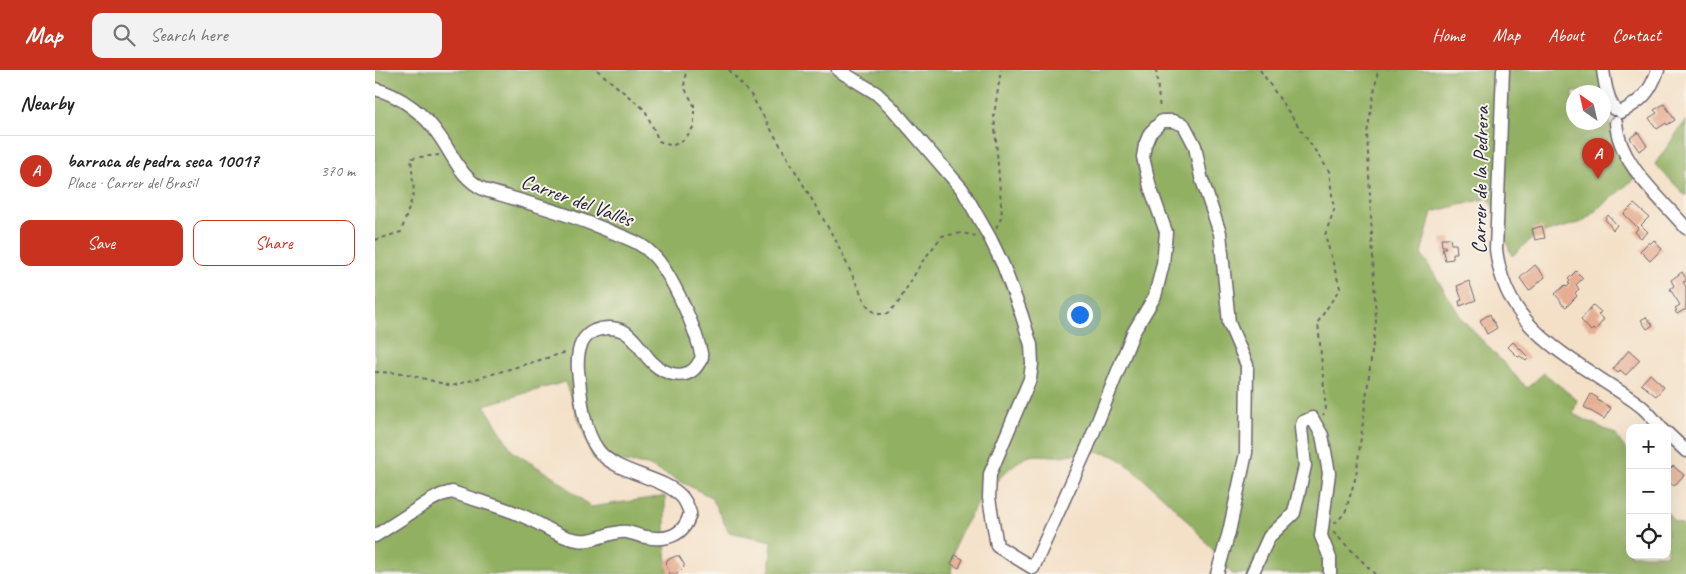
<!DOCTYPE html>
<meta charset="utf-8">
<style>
:root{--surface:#fff;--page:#f2f2f2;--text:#222;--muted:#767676;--line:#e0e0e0;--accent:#c8321e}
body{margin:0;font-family:Caveat,sans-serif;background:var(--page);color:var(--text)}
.controls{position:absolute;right:15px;bottom:15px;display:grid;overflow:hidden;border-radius:10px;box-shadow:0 5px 20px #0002}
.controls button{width:45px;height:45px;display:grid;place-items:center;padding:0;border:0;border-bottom:1px solid var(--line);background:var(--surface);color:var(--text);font:25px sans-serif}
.compass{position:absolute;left:1191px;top:15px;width:45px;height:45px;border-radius:50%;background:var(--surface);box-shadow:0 5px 20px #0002;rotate:326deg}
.you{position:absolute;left:704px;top:244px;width:18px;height:18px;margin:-12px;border:4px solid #fff;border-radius:50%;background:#1a73e8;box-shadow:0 0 0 8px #1a73e833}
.badge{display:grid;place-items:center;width:32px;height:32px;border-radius:50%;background:var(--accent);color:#fff;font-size:16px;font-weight:700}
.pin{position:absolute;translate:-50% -41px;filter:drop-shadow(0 1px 2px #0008)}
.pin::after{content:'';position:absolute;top:26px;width:18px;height:15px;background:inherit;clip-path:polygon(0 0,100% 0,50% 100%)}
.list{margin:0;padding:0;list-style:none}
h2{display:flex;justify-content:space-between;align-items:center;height:65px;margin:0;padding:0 20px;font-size:21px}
h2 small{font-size:16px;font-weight:400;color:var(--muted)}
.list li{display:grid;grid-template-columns:32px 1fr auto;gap:15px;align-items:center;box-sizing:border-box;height:70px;padding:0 20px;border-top:1px solid var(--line)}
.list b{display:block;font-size:19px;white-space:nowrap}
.list p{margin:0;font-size:16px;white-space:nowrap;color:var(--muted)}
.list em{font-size:16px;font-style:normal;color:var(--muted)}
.actions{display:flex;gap:10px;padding:15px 20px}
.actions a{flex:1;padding:11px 0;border:1px solid var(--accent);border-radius:10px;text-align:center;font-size:18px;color:var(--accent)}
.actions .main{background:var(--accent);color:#fff}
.icon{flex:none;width:28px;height:28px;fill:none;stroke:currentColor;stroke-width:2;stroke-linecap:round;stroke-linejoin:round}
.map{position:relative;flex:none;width:1311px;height:504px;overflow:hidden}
header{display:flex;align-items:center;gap:30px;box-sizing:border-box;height:70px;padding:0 25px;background:var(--accent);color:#fff}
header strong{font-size:24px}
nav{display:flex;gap:28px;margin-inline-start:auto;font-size:18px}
.search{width:350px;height:45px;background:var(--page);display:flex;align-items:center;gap:12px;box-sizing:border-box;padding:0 18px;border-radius:10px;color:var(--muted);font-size:19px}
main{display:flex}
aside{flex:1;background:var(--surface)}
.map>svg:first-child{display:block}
.forest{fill:#92b062;stroke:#5a694e;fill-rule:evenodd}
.building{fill:#e6ad92}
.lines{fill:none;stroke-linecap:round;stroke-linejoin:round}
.minor-casing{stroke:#6c646c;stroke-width:15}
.path{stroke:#6c646c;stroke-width:2;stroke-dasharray:4 4;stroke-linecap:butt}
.minor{stroke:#fff;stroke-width:12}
.labels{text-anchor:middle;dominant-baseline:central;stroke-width:4;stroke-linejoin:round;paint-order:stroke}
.street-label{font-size:21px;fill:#22223b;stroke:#f7f3e8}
</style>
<header>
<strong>Map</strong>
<div class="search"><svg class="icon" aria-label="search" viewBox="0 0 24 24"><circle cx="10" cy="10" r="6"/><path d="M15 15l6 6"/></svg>Search here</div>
<nav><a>Home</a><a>Map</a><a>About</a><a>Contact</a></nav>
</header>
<main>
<aside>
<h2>Nearby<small></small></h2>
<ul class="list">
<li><span class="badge">A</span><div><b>barraca de pedra seca 10017</b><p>Place · Carrer del Brasil</p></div><em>370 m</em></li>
</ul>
<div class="actions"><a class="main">Save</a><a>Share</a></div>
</aside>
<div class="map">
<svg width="1311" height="504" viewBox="0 0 1311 504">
<rect width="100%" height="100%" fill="#f7f3e8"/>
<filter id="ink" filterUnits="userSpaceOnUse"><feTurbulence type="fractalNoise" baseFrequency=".02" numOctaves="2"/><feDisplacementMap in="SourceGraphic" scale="10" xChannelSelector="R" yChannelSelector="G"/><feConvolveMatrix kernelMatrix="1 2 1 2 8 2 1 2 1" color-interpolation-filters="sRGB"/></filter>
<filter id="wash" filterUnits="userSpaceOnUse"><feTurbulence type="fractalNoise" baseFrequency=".0096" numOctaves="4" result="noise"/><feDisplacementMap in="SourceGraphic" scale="20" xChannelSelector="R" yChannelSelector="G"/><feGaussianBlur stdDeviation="1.12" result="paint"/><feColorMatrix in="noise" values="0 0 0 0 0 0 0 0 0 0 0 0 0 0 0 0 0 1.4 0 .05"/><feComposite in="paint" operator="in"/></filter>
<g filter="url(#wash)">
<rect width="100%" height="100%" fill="#f4e0c7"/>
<g class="forest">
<path d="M0,0H1227L1239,80L1259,109L1207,152L1161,165L1137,186L1114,128L1057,142L1046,183L1087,249L1152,318L1169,303L1202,330L1198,344L1240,364L1255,386V485H1292V442L1298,451L1311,456V504H857C830,468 800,436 766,407C758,400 748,390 739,386C721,379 704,383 686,386C676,387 662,383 652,387C627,397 586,451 580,478C578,486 577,496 576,504H394L397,471L354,462L336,427L273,395L218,388L190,312L109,335L138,382L179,407L216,437L290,426V473L293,504H0ZM1198,22H1228V52H1198Z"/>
<polygon points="1311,50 1311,126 1280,94"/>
</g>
<g id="blocks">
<g class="building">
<polygon points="1289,34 1300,50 1292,55 1291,53 1282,59 1274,48 1282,43 1279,40"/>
<polygon points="1263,62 1272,76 1264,81 1255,68"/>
<polygon points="1259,134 1274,147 1266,155 1273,162 1266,168 1260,162 1263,158 1249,144"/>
<polygon points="1233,145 1242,155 1238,160 1230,149"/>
<polygon points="1167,156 1170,168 1160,170 1157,159"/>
<polygon points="1066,168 1075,168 1076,174 1081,174 1082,183 1078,183 1078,189 1070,190 1067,178 1071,178 1070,176 1067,176"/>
<polygon points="1279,170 1287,179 1275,191 1265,181 1274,172 1275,174"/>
<polygon points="1160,195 1170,207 1154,221 1145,208"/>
<polygon points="1201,201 1208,208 1201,215 1204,219 1200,223 1202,226 1191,237 1186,233 1186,231 1180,224 1190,215 1192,217 1195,214 1193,213 1195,211 1193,209"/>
<polygon points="1307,202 1311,208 1311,211 1308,212 1311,216 1311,239 1302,244 1300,241 1302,240 1300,238 1305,235 1295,219 1299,216 1296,210"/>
<polygon points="1094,211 1101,230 1085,236 1084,231 1087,230 1082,216"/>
<polygon points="1218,235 1226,242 1223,245 1229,249 1220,261 1218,259 1216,261 1206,250"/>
<polygon points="1115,244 1118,252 1119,252 1122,258 1112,264 1105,250"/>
<polygon points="1271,247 1278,255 1272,259 1266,250"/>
<polygon points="1138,272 1154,288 1151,291 1145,286 1143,287 1133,277"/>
<polygon points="1254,280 1265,290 1251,305 1245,300 1243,303 1238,299"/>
<polygon points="1275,304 1289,317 1281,326 1266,314"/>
<polygon points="1216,324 1223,328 1222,330 1236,338 1229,349 1209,337"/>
<polygon points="1298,396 1309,405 1299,416 1292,410 1292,402"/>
<polygon points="580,485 588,489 584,498 576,494"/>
<polygon points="301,486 304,486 309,494 309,497 302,504 295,504 291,495 292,490"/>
</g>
</g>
</g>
<g filter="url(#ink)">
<use href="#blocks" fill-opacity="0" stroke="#6c646c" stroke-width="1"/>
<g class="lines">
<defs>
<g id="minor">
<polyline points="463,0 501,23 517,38 587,119 615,168 628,195 646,243 656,275 657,294 655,309 615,404 614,428 622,476 658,498 713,376 758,263 780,226 788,194 791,162 775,117 768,87 770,75 775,63 787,51 798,51 809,55 820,76 826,107 845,163 854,253 872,295 871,383 854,462 842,504"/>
<path d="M1128,0L1121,179C1129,251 1179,278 1233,314C1245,322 1258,329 1268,338C1275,344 1280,351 1286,358"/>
<path d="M1228,0C1230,14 1232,27 1239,39"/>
<path d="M0,19C25,25 51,45 65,67C79,87 86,109 110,120C154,133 197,145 239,163C252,168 266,173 276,183C296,201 322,261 327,288C324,292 322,297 318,300C304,311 284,301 274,289C268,282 262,272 255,266C246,257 231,256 219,261C204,268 202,286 203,300C206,326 207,358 223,380C241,404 287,406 306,426C310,430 313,437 315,443C310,465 292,471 271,467C264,466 258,463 252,462C236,460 219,473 203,470C181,467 163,451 143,444C122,435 99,430 77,422L66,425L56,430L0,466"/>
<path d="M1246,42C1267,31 1275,22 1283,0"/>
<path d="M1241,53C1244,94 1285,127 1311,158"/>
<polyline points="1292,363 1311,381"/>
<polyline points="877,504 894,467 919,443 930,396 926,358 928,352 937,348 947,365 954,403 946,466 955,488 955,504"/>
</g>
</defs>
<use href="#minor" class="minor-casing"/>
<g class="path">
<polyline points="222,0 270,40 284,71 297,76 310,69 319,56 319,35 309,17 311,0"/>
<polyline points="354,0 376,25 461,171 491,234 501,244 512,244 523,233 547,192 567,166 587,163 601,166"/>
<polyline points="781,0 785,40"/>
<polyline points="885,0 954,101 959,140 950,165 965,218 943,252 951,340 948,345"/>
<polyline points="621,158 627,146 619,45 626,0"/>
<polyline points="0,170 26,162 39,123 36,88 64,85"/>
<polyline points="0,302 28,303 77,316 192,282"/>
<polyline points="959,454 970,443 981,406 1001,251 992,63 1003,0"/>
<polyline points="958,462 1000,504"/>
</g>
<use href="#minor" class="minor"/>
</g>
</g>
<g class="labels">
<g class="street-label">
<text transform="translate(1105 110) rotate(-89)">Carrer de la Pedrera</text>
<text transform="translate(202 130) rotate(20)">Carrer del Vallès</text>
</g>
</g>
</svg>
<div class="controls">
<button>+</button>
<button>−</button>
<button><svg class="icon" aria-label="locate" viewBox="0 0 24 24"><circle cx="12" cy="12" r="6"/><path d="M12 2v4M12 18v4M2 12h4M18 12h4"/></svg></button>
</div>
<svg class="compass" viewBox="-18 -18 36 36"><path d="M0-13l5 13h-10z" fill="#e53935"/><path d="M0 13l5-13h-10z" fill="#767676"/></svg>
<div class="you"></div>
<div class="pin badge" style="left:1223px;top:109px">A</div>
</div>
</main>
